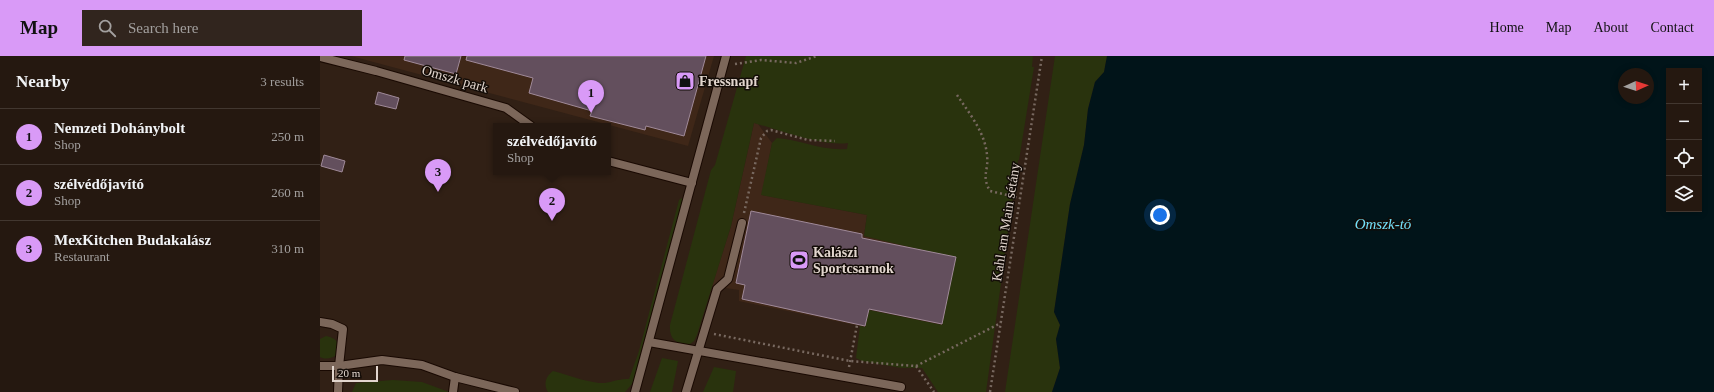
<!DOCTYPE html>
<meta charset="utf-8">
<style>
:root{--surface:#251810;--page:#31251e;--text:#f1f3f6;--muted:#a3a09f;--line:#423730;--accent:#d99af7}
body{margin:0;font-family:Georgia,serif;background:var(--page);color:var(--text)}
.controls{position:absolute;right:12px;top:12px;display:grid;overflow:hidden;border-radius:0px;box-shadow:0 2px 6px #0003}
.controls button{width:36px;height:36px;display:grid;place-items:center;padding:0;border:0;border-bottom:1px solid var(--line);background:var(--surface);color:var(--text);font:20px sans-serif}
.compass{position:absolute;left:1298px;top:12px;width:36px;height:36px;border-radius:50%;background:var(--surface);box-shadow:0 2px 6px #0003;rotate:87deg}
.scale{position:absolute;left:12px;bottom:10px;width:46px;box-sizing:border-box;padding-left:4px;border:2px solid #e2d6ce;border-top:0;font-size:11px;line-height:14px;white-space:nowrap;color:#e2d6ce;-webkit-text-stroke:3px #130c07;paint-order:stroke}
.you{position:absolute;left:840px;top:159px;width:14px;height:14px;margin:-10px;border:3px solid #fff;border-radius:50%;background:#1a73e8;box-shadow:0 0 0 6px #1a73e833}
.badge{display:grid;place-items:center;width:26px;height:26px;border-radius:50%;background:var(--accent);color:#111;font-size:13px;font-weight:700}
.pin{position:absolute;translate:-50% -33px;filter:drop-shadow(0 1px 2px #0008)}
.pin::after{content:'';position:absolute;top:21px;width:14px;height:12px;background:inherit;clip-path:polygon(0 0,100% 0,50% 100%)}
.popup{position:absolute;left:173px;top:67px;width:118px;height:52px;box-sizing:border-box;display:grid;place-content:center;border-radius:0px;background:var(--surface);filter:drop-shadow(0 1px 3px #0005);font-size:13px;white-space:nowrap;color:var(--muted)}
.popup b{font-size:15px;color:var(--text)}
.popup::after{content:'';position:absolute;left:50%;top:100%;margin-left:-8px;border:8px solid transparent;border-top-color:var(--surface)}
.list{margin:0;padding:0;list-style:none}
h2{display:flex;justify-content:space-between;align-items:center;height:52px;margin:0;padding:0 16px;font-size:17px}
h2 small{font-size:13px;font-weight:400;color:var(--muted)}
.list li{display:grid;grid-template-columns:26px 1fr auto;gap:12px;align-items:center;box-sizing:border-box;height:56px;padding:0 16px;border-top:1px solid var(--line)}
.list b{display:block;font-size:15px;white-space:nowrap}
.list p{margin:0;font-size:13px;white-space:nowrap;color:var(--muted)}
.list em{font-size:13px;font-style:normal;color:var(--muted)}
.icon{flex:none;width:22px;height:22px;fill:none;stroke:currentColor;stroke-width:2;stroke-linecap:round;stroke-linejoin:round}
.map{position:relative;flex:none;width:1394px;height:336px;overflow:hidden}
header{display:flex;align-items:center;gap:24px;box-sizing:border-box;height:56px;padding:0 20px;background:var(--accent);color:#111}
header strong{font-size:19px}
nav{display:flex;gap:22px;margin-inline-start:auto;font-size:14px}
.search{width:280px;height:36px;background:var(--page);display:flex;align-items:center;gap:10px;box-sizing:border-box;padding:0 14px;border-radius:0px;color:var(--muted);font-size:15px}
main{display:flex}
aside{flex:1;background:var(--surface)}
.map>svg:first-child{display:block}
.built{fill:#3f2718}
.green{fill:#29330d}
.water{fill:#011419;fill-rule:evenodd}
.building{fill:#634f5d;stroke:#a08a99}
.lines{fill:none;stroke-linecap:round;stroke-linejoin:round}
.lane-casing{stroke:#190902;stroke-width:10}
.path{stroke:#786960;stroke-width:2.5;stroke-dasharray:2 3;stroke-linecap:butt}
.lane{stroke:#7c675a;stroke-width:8}
.labels{text-anchor:middle;dominant-baseline:central;stroke-width:3;stroke-linejoin:round;paint-order:stroke}
.street-label{font-size:14px;fill:#e2d6ce;stroke:#130c07}
.poi-label{font-size:14px;font-weight:bold;fill:#e2d6ce;stroke:#130c07;text-anchor:start}
.water-label{font-size:15px;font-style:italic;fill:#73e0f8;stroke:#130c07}
</style>
<header>
<strong>Map</strong>
<div class="search"><svg class="icon" aria-label="search" viewBox="0 0 24 24"><circle cx="10" cy="10" r="6"/><path d="M15 15l6 6"/></svg>Search here</div>
<nav><a>Home</a><a>Map</a><a>About</a><a>Contact</a></nav>
</header>
<main>
<aside>
<h2>Nearby<small>3 results</small></h2>
<ul class="list">
<li><span class="badge">1</span><div><b>Nemzeti Dohánybolt</b><p>Shop</p></div><em>250 m</em></li>
<li><span class="badge">2</span><div><b>szélvédőjavító</b><p>Shop</p></div><em>260 m</em></li>
<li><span class="badge">3</span><div><b>MexKitchen Budakalász</b><p>Restaurant</p></div><em>310 m</em></li>
</ul>
</aside>
<div class="map">
<svg width="1394" height="336" viewBox="0 0 1394 336">
<rect width="100%" height="100%" fill="#312015"/>
<g class="built">
<polygon points="31,0 394,0 368,90"/>
<polygon points="434,67 438,68 452,87 442,139 547,159 544,180 636,201 622,269 549,254 545,271 419,245 419,234 392,230 411,170"/>
</g>
<g class="green">
<path d="M426,0H713L712,11H714L699,104H698L666,336H618L602,312H581L542,305L536,302L540,270L545,271L549,254L622,269L635,202L544,180L547,159L441,139L452,87L457,82C481,84 502,95 527,93L528,87C503,91 459,74 434,67L411,170L377,279L374,285L370,288C356,289 349,283 350,269L391,114L395,109Z"/>
<polygon points="735,0 787,0 784,16 775,26 768,53 764,89 750,148 734,256 740,269 736,283 740,312 732,336 685,336"/>
<path d="M362,142L364,143L320,312L312,328L305,336H228C223,328 226,320 233,315C248,319 263,325 279,327C289,328 298,322 309,323L319,295L359,144Z"/>
<path d="M6,280C18,282 20,289 17,299C12,302 6,304 0,301V283Z"/>
<polygon points="342,302 358,305 352,336 330,336"/>
<polygon points="394,311 416,315 413,336 383,336"/>
<polygon points="73,324 102,326 129,336 32,336 36,327"/>
</g>
<path class="water" d="M787,0H1394V336H732L740,312L736,283L740,269L734,256L750,148L764,89L768,53L775,26L784,16ZM1349,15H1379V153H1349ZM1304,18H1328V42H1304Z"/>
<g class="building">
<polygon points="85,0 141,0 136,18 84,4"/>
<polygon points="147,0 386,0 364,80 326,70 325,74 270,60 272,55 209,37 213,22 146,4"/>
<polygon points="58,36 79,42 76,53 55,48"/>
<polygon points="4,99 25,105 22,116 1,110"/>
<polygon points="431,155 542,178 542,182 636,201 622,268 549,253 545,270 422,243 425,229 416,227"/>
</g>
<g class="lines">
<defs>
<g id="lane">
<polyline points="0,1 56,15 186,52 211,70"/>
<polyline points="288,105 372,127"/>
<polyline points="0,266 12,268 23,273 19,310 18,336"/>
<polyline points="329,286 581,331"/>
<polyline points="0,310 19,310 62,304 102,309 135,321 195,336"/>
<polyline points="133,336 135,321"/>
<polyline points="315,336 406,0"/>
<polyline points="366,336 397,233 408,223 422,167"/>
</g>
</defs>
<use href="#lane" class="lane-casing"/>
<g class="path">
<polyline points="415,8 441,4 476,7 497,0"/>
<path d="M637,39C649,57 665,76 667,99C669,115 661,119 670,135L700,142"/>
<polyline points="424,157 441,82 447,75 451,74 488,84 515,85"/>
<polyline points="394,278 530,305 596,310 614,336"/>
<polyline points="596,310 681,267"/>
<polyline points="529,311 537,269"/>
<polyline points="670,336 722,0"/>
</g>
<use href="#lane" class="lane"/>
</g>
<defs>
<symbol id="shop-square" viewBox="-11 -11 22 22"><rect x="-9" y="-9" width="18" height="18" rx="4" fill="#d99af7" stroke="#130c07"/><path d="M-5-2.5h2.3a2.7 3.5 0 0 1 5.4 0H5L5.5 6h-11ZM-1.5-2.5h3a1.5 2.3 0 0 0-3 0Z" fill="#111"/></symbol>
<symbol id="stadium-square" viewBox="-11 -11 22 22"><rect x="-9" y="-9" width="18" height="18" rx="4" fill="#d99af7" stroke="#130c07"/><path d="M0-5a6.5 5 0 1 0 0 10a6.5 5 0 1 0 0-10ZM-3.5-1.8h7v3.6h-7Z" fill="#111"/></symbol>
</defs>
<g fill-rule="evenodd">
<use href="#shop-square" x="354" y="14" width="22" height="22"/>
<use href="#stadium-square" x="468" y="193" width="22" height="22"/>
</g>
<g class="labels">
<g class="street-label">
<text transform="translate(135 23) rotate(16)">Omszk park</text>
<text transform="translate(686 166) rotate(-81)">Kahl am Main sétány</text>
</g>
<g class="poi-label">
<text x="379" y="25">Fressnapf</text>
<text x="493" y="196">Kalászi<tspan x="493" dy="16">Sportcsarnok</tspan></text>
</g>
<g class="water-label">
<text x="1063" y="168">Omszk-tó</text>
</g>
</g>
</svg>
<div class="controls">
<button>+</button>
<button>−</button>
<button><svg class="icon" aria-label="locate" viewBox="0 0 24 24"><circle cx="12" cy="12" r="6"/><path d="M12 2v4M12 18v4M2 12h4M18 12h4"/></svg></button>
<button><svg class="icon" aria-label="layers" viewBox="0 0 24 24"><path d="M12 4l9 5-9 5-9-5zM3 14l9 5 9-5"/></svg></button>
</div>
<svg class="compass" viewBox="-18 -18 36 36"><path d="M0-13l5 13h-10z" fill="#e53935"/><path d="M0 13l5-13h-10z" fill="#a3a09f"/></svg>
<div class="scale">20 m</div>
<div class="you"></div>
<div class="pin badge" style="left:271px;top:57px">1</div>
<div class="pin badge" style="left:232px;top:165px">2</div>
<div class="popup"><b>szélvédőjavító</b>Shop</div>
<div class="pin badge" style="left:118px;top:136px">3</div>
</div>
</main>
